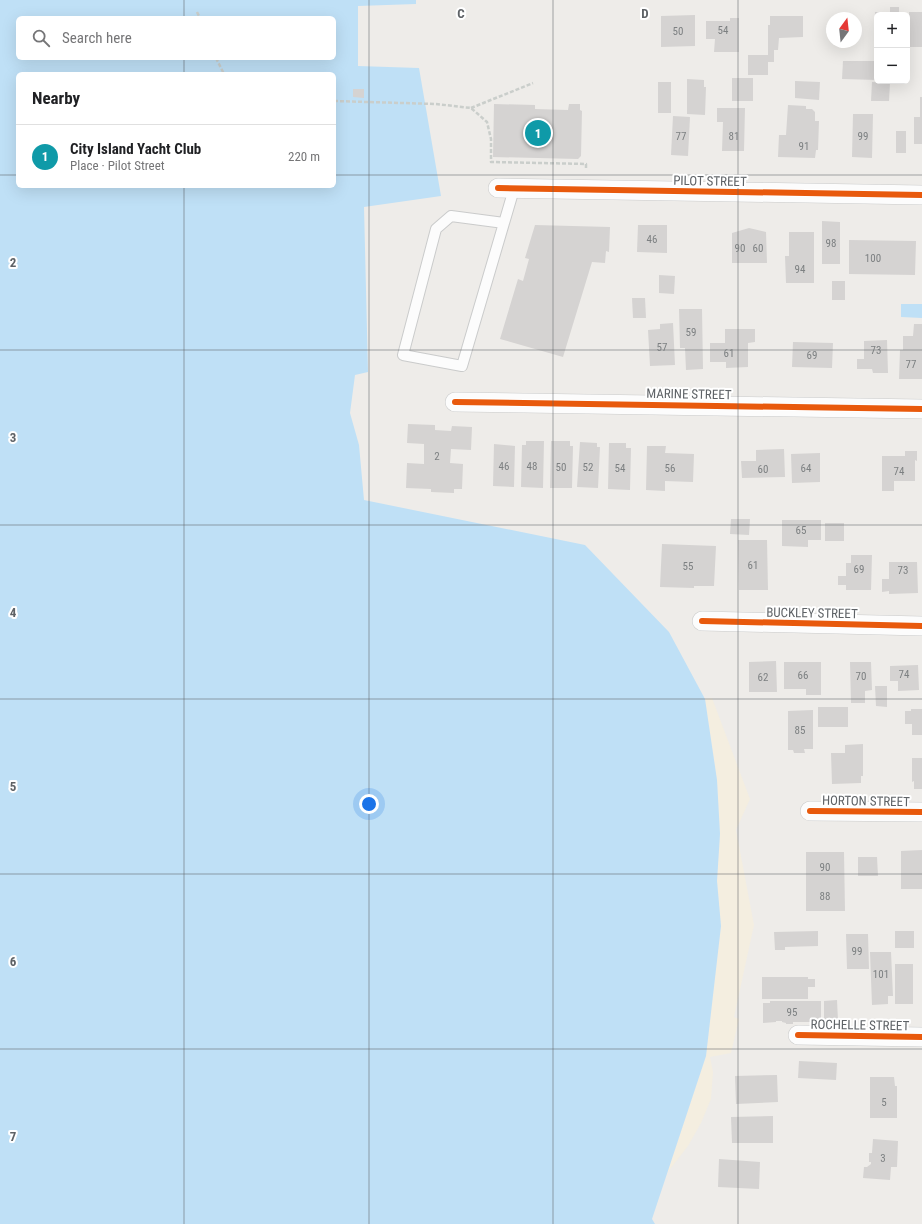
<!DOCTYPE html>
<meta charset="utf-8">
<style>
:root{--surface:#fff;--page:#f2f2f2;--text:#202124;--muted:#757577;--line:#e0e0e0;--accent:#909294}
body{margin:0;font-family:"Roboto Condensed",sans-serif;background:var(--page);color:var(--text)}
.controls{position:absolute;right:12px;top:12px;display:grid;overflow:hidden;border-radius:6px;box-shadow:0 4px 16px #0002}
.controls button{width:36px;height:36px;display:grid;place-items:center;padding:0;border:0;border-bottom:1px solid var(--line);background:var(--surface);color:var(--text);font:20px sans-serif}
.compass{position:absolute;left:826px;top:12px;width:36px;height:36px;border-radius:50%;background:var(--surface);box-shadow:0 4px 16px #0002;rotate:15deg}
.you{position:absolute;left:369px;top:804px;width:14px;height:14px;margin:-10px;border:3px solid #fff;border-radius:50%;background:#1a73e8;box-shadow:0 0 0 6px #1a73e833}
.badge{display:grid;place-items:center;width:26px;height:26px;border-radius:50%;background:var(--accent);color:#fff;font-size:13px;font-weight:700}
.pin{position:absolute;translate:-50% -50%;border:2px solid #fff;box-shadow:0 1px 4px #0006}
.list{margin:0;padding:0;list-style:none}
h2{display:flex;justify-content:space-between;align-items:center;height:52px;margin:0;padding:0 16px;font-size:17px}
h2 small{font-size:13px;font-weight:400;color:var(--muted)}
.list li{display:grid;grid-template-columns:26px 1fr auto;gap:12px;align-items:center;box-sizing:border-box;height:64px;padding:0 16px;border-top:1px solid var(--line)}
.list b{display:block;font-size:15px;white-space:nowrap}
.list p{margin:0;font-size:13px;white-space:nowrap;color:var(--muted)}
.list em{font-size:13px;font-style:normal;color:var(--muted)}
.icon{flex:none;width:22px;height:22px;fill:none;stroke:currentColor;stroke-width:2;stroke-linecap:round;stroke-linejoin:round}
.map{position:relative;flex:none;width:922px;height:1224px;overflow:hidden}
.search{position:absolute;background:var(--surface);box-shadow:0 4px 16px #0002;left:16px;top:16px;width:320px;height:44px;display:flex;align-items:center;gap:10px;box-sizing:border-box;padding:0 14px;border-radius:6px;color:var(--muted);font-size:15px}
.panel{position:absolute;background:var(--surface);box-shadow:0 4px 16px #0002;left:16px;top:72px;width:320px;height:116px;border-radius:6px}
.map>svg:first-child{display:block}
.sand{fill:#f4eee0}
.water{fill:#bfe0f6;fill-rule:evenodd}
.building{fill:#d5d3d2}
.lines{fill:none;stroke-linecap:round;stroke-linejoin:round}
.lane-casing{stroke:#cacbcb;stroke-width:12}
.street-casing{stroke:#cacbcb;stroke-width:20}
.path{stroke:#cacecb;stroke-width:2.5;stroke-dasharray:4 2;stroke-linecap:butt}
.lane{stroke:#fcfcfc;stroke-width:10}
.street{stroke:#fcfcfc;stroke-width:19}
.cycleway-casing{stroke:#fff;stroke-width:8}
.cycleway{stroke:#e8590c;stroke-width:6}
.grid{fill:none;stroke:#5e6266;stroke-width:1;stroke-opacity:0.55}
.labels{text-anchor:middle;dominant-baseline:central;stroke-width:4;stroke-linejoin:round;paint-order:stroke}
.number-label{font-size:11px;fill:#7d8082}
.street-label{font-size:13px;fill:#5e6266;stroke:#fff}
.grid-label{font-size:13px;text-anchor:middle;font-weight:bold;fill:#5e6266;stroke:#fff;stroke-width:4;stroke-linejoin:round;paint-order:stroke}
</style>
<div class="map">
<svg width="922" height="1224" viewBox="0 0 922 1224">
<rect width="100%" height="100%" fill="#eeece9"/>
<polygon class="sand" points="712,698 750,799 736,830 754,925 734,1017 739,1019 731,1053 710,1057 713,1072 711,1099 701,1123 688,1146 667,1173 706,1056 721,926 717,881 720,834 717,780 705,699"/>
<g class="water">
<path d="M0,0H416V4L358,6V66L419,68L441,196L364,207L368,372L355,375L350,413L359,445L364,500L585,545L669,632L705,699L717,780L720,834L717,881L721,926L706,1056L652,1219L655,1224H0ZM18,18H334V58H18ZM18,74H334V186H18Z"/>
<polygon points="901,304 922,304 922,318 901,317"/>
</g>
<g class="building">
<polygon points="890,7 899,7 899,15 877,15 877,49 876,49 875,12 890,12"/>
<polygon points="909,12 922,12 922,47 910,47"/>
<polygon points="695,15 695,46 661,47 661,16"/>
<polygon points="770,16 803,16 803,37 779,38 778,50 774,50 774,62 768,62 768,75 748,75 748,55 768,55 768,25 770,25"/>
<polygon points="730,18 739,18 739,52 714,52 715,39 706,39 706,21 730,21"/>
<polygon points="843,61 877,61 877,80 842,79"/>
<rect x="732" y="78" width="21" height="23"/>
<polygon points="687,79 704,80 704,87 706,87 705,115 687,114"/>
<polygon points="795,81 820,82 819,100 795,98"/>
<rect x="658" y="82" width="13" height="31"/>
<polygon points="872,82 890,83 889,101 871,101"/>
<polygon points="353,89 364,89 364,98 353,97"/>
<polygon points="920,97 922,97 922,144 914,144 914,117 920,117"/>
<polygon points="494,104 535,105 535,109 568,110 569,104 580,104 580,110 582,111 581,156 578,159 493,157"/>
<polygon points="788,105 806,106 806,109 812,109 815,112 815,121 819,121 818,150 816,150 815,158 778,157 779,135 786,135"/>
<polygon points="717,108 745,108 744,151 722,151 723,122 717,122"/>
<polygon points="853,114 873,114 872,158 852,157"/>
<polygon points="673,116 690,117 688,156 671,155"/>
<rect x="896" y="131" width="10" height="22"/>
<polygon points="822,221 840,222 840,264 822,264"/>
<polygon points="535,225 610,227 609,252 606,251 605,263 592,262 563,357 500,339 518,279 523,281 529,259 525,258"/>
<polygon points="638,225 667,225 667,253 637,252"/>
<polygon points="749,228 766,232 767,263 732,263 732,233"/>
<polygon points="789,232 814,232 814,283 786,283 785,256 789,256"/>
<polygon points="849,240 916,241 915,275 849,274"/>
<polygon points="659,275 675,276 674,294 659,293"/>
<rect x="832" y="281" width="13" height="19"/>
<polygon points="632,298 645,298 646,318 633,318"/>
<polygon points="679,309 702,309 703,369 686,370 685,348 680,348"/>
<polygon points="673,323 675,365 650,366 648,330 660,329 660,324"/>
<polygon points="914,324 922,324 922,379 899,379 900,350 903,350 903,336 913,336"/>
<polygon points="725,329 755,329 755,342 748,343 748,367 726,368 726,362 710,362 710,343 725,343"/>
<polygon points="887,340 888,373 873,373 872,369 857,369 857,359 864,359 864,341"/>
<polygon points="793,342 833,343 832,368 792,367"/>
<polygon points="408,424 435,425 435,430 451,431 452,426 472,427 471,450 451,449 450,463 463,464 462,489 454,489 454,493 431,492 431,489 406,488 407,463 424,464 424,444 407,443"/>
<polygon points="526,441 544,441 543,488 521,487 522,445 526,445"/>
<polygon points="551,441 570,441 570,446 573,446 572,488 550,488"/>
<polygon points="580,442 597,443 597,447 600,447 598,488 577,487"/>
<polygon points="609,443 626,443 626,448 631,448 630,490 608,489"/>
<polygon points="494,444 515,446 514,487 493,486"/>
<polygon points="647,446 666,446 665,453 694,454 693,482 665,481 665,491 646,490"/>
<polygon points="784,449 785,477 742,478 741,461 756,461 756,450"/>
<polygon points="905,451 917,451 917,461 915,460 915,481 894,481 894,491 882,491 882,456 905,456"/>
<polygon points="820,453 820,482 792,483 791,454"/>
<polygon points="731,519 750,519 749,535 730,534"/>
<polygon points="782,520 821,520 821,540 808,540 808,547 782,546"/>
<rect x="825" y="523" width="19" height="18"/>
<polygon points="738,540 767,540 768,590 739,590"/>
<polygon points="662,544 716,546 714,586 694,586 694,588 660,587"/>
<polygon points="851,555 872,555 871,590 846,590 846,585 838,585 838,576 846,576 846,563 851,563"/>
<polygon points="889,562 917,562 918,593 889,594 889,591 882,592 882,579 889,579"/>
<polygon points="776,661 777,692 749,692 749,662"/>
<polygon points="784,662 821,662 821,695 806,695 806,689 784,689"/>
<polygon points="850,662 871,662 872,690 865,691 865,703 851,703"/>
<polygon points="918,665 919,690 898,691 898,681 890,681 890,666"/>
<polygon points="875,686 887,686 887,707 876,706"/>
<rect x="818" y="707" width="30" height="20"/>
<polygon points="911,709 922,709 922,735 912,735 912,724 905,724 905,711 911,711"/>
<polygon points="813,710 813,749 804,749 805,753 794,753 793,750 788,750 788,711"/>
<polygon points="863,744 863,776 861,776 861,783 832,784 831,753 845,753 845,745"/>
<polygon points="912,758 922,758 922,789 914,789 914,781 912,782"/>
<polygon points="922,850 922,889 901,889 901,851"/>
<polygon points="806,852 844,852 845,911 806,911"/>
<polygon points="858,857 877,857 878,876 858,876"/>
<polygon points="818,931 818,946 785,947 785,950 775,950 774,932"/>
<rect x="895" y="931" width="19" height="17"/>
<polygon points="846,934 868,934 869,969 847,969"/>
<polygon points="870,952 891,952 893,996 888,996 888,1004 872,1005"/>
<rect x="895" y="964" width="18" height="40"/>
<polygon points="762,977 808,977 808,979 815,979 815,987 808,987 808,999 762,999"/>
<polygon points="837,1000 838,1021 824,1021 824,1001"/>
<polygon points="770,1001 821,1001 821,1022 793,1022 793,1024 786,1024 786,1023 782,1022 782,1021 776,1021 776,1022 763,1023 763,1003 770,1003"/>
<polygon points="799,1061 837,1063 836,1080 798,1078"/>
<polygon points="777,1075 778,1102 736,1104 735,1076"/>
<polygon points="870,1077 894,1077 895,1086 897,1086 897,1118 870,1118"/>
<polygon points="773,1116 773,1143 732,1143 731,1117"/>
<polygon points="873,1139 898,1141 897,1167 891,1167 890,1180 863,1178 864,1167 867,1167 871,1164 871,1162 869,1162 869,1153 872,1153"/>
<polygon points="719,1159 760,1162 759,1189 718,1187"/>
</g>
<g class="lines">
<defs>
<polyline id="lane" points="504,223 451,216 436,229 403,355 462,366 514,189"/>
<g id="street">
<polyline points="498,188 922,195"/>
<polyline points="455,402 922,409"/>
<polyline points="702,621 922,626"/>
<polyline points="810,811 922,812"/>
<polyline points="798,1035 922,1037"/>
</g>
</defs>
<use href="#lane" class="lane-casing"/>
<use href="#street" class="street-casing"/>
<g class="path">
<polyline points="197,12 200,18"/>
<polyline points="216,58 224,74"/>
<polyline points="334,101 436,104 471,108 487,122 491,139 491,162 586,164 586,170"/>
<polyline points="471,108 533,83"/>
</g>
<use href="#lane" class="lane"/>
<use href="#street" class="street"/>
<defs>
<g id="cycleway">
<polyline points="498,188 922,195"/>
<polyline points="455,402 922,409"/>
<polyline points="702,621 922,626"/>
<polyline points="810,811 922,812"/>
<polyline points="798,1035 922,1037"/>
</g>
</defs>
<use href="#cycleway" class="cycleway-casing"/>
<use href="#cycleway" class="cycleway"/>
</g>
<path class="grid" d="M184,0V18M369,0V1224M553,0V1224M738,0V1224M184,58V74M0,175H18M334,175H922M184,186V1224M0,350H922M0,525H922M0,699H922M0,874H922M0,1049H922"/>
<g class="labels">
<g class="number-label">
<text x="723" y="30">54</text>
<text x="678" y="31">50</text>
<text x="681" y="136">77</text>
<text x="734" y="136">81</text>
<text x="863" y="136">99</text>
<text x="804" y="146">91</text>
<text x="652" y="239">46</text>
<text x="831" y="243">98</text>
<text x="740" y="248">90</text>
<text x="758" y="248">60</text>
<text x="873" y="258">100</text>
<text x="800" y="269">94</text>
<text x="691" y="332">59</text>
<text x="662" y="347">57</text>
<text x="876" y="350">73</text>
<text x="729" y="353">61</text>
<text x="812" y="355">69</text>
<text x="911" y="364">77</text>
<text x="437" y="456">2</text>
<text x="504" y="466">46</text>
<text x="532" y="466">48</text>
<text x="561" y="467">50</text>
<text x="588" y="467">52</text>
<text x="620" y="468">54</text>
<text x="670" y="468">56</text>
<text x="806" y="468">64</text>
<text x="763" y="469">60</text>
<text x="899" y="471">74</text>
<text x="801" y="530">65</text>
<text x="753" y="565">61</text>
<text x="688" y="566">55</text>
<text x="859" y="569">69</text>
<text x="903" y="570">73</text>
<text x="904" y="674">74</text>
<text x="803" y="675">66</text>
<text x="861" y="676">70</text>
<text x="763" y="677">62</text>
<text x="800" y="730">85</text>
<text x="825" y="867">90</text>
<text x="825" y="896">88</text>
<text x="857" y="951">99</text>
<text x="881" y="974">101</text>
<text x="792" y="1012">95</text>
<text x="884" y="1102">5</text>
<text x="883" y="1158">3</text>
</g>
<g class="street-label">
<text transform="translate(710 181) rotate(1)">PILOT STREET</text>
<text transform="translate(689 394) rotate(1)">MARINE STREET</text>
<text transform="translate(812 613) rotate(1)">BUCKLEY STREET</text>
<text transform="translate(866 801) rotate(1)">HORTON STREET</text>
<text transform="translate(860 1025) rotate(1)">ROCHELLE STREET</text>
</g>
</g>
<g class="grid-label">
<text x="461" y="18">C</text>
<text x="645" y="18">D</text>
<text x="13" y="267">2</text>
<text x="13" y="442">3</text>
<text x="13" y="617">4</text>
<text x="13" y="791">5</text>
<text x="13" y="966">6</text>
<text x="13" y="1141">7</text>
</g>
</svg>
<div class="controls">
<button>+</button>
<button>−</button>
</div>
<svg class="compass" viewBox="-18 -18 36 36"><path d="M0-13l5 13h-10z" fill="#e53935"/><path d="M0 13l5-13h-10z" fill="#757577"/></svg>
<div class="you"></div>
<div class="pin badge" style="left:538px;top:133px;background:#0f9aa8">1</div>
<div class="search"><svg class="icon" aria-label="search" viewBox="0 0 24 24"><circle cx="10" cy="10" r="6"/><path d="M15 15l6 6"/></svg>Search here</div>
<section class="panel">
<h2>Nearby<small></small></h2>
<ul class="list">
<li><span class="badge" style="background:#0f9aa8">1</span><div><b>City Island Yacht Club</b><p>Place · Pilot Street</p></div><em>220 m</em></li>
</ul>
</section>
</div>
